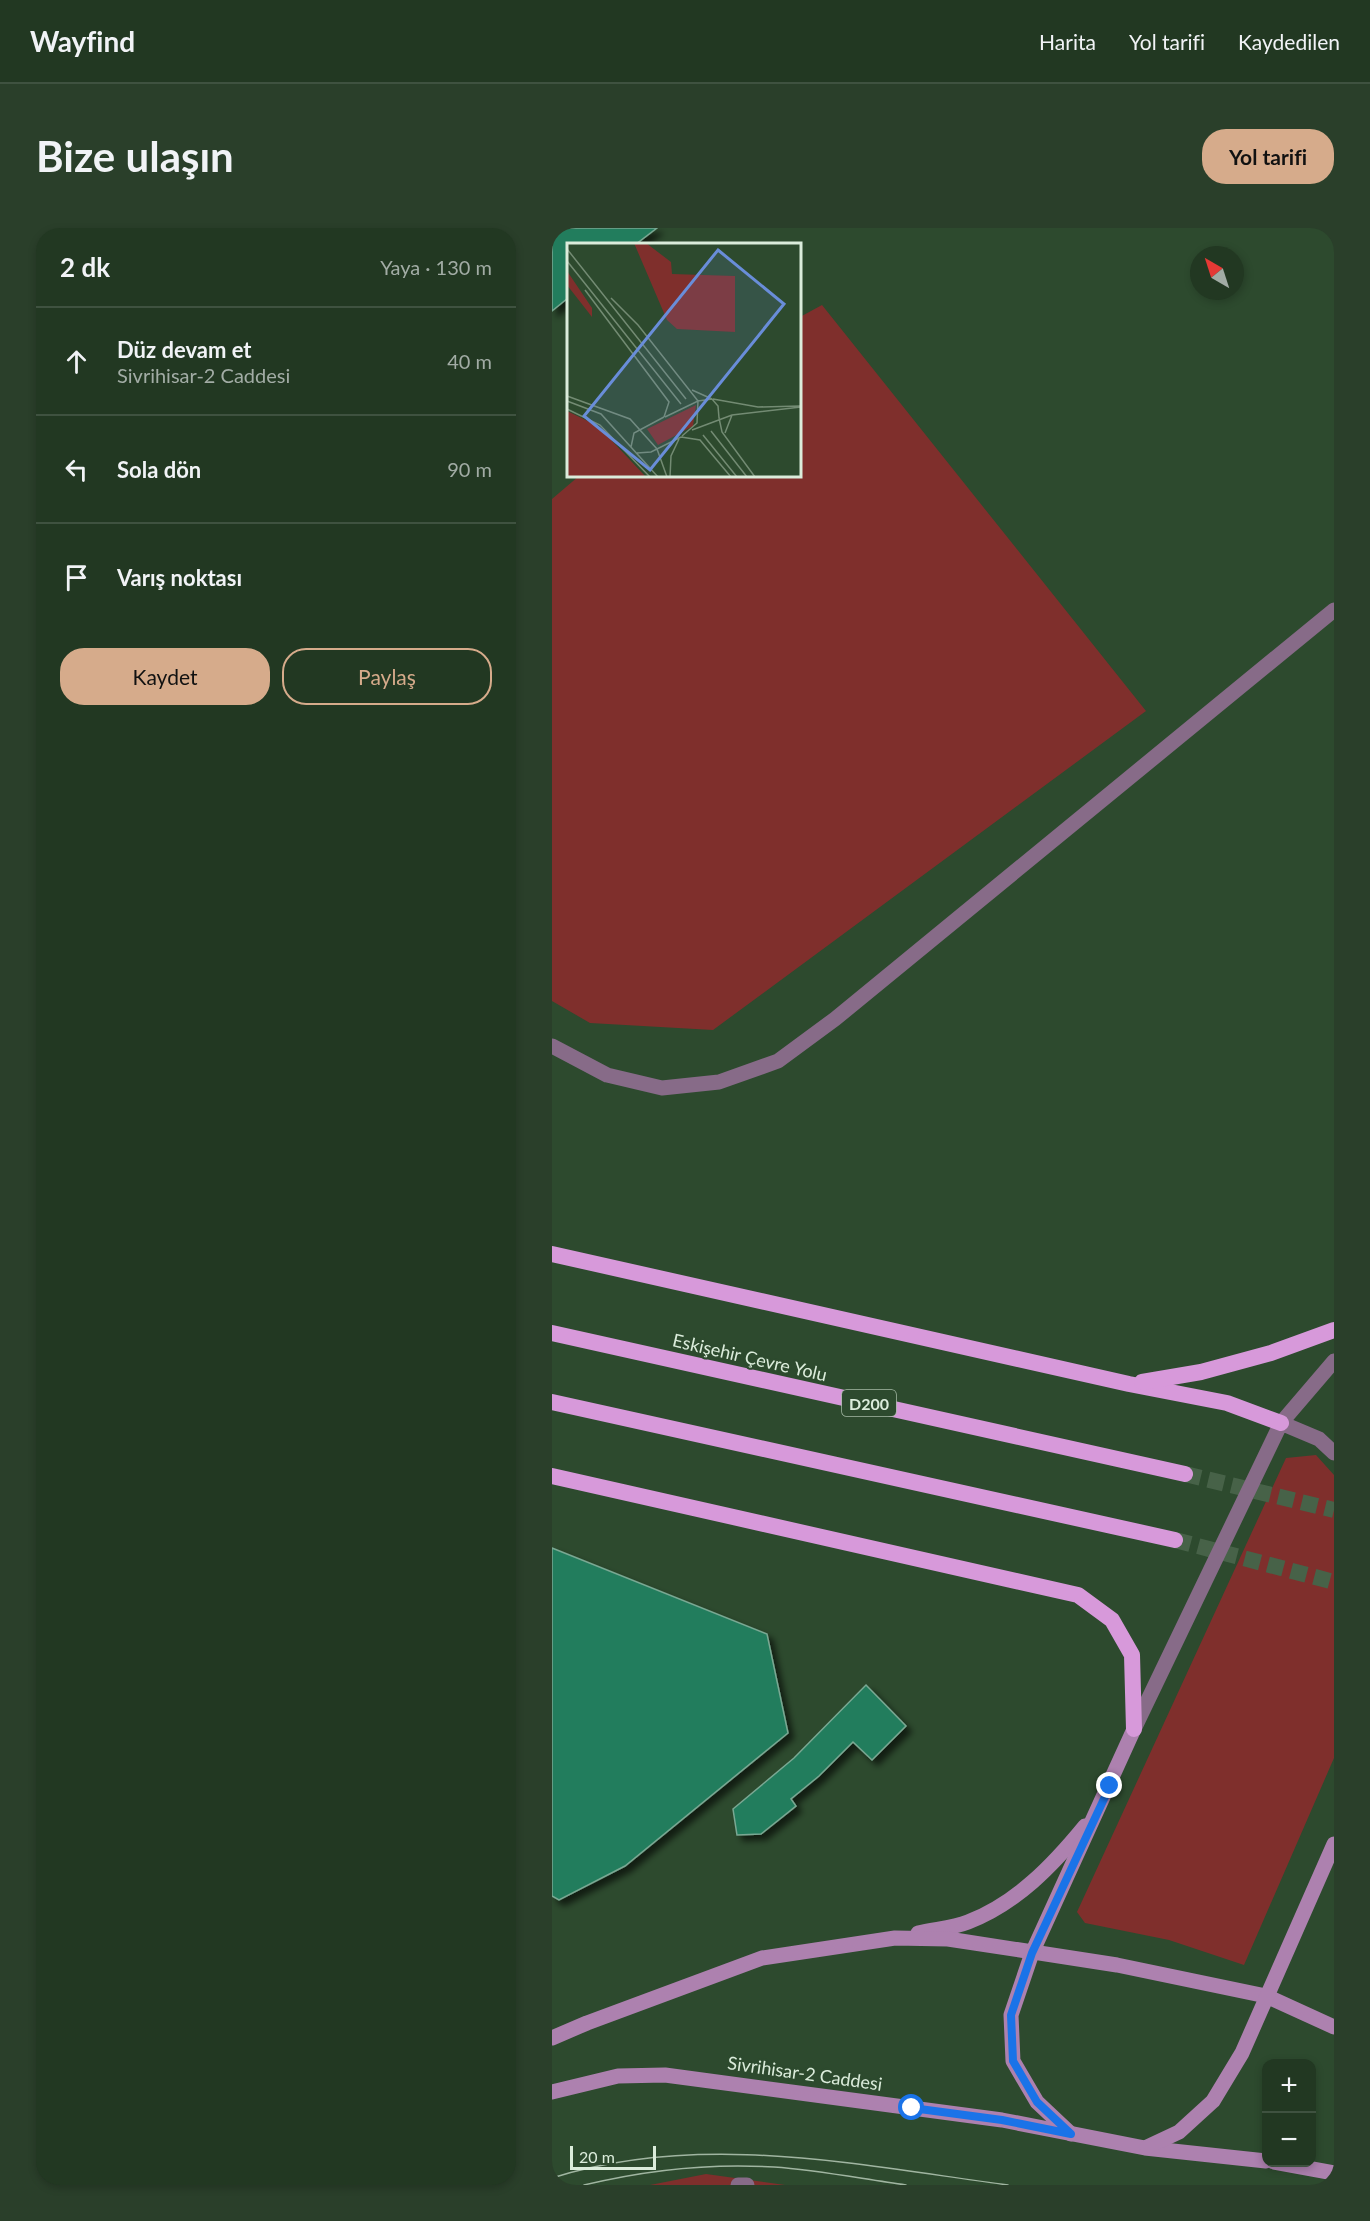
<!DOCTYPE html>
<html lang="tr">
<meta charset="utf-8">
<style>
:root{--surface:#223822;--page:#2a3f2a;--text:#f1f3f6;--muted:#a2aca5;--line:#3f5240;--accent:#d6ab8b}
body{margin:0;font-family:Lato,sans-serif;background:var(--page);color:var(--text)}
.controls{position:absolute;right:18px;bottom:18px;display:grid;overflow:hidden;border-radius:12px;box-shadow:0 3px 9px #0003}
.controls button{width:54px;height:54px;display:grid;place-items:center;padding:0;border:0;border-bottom:2px solid var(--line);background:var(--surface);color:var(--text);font:30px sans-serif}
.compass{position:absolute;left:638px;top:18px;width:54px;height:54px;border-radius:50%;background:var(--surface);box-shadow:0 3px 9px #0003;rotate:321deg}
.scale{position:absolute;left:18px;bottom:15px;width:86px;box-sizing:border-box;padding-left:6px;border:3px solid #dbecdb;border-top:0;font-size:16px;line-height:21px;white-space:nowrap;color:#dbecdb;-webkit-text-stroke:4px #2d4a2e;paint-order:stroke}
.stop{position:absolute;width:18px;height:18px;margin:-14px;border:4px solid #1a73e8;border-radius:50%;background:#fff}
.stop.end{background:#1a73e8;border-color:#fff;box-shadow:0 2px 6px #0008}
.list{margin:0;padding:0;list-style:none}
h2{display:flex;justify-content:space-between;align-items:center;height:78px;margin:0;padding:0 24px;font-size:26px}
h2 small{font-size:20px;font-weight:400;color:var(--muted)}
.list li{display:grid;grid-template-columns:39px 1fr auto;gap:18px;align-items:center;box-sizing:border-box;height:108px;padding:0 24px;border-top:2px solid var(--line)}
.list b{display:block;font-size:22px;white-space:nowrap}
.list p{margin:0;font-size:20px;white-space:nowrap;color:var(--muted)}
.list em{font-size:20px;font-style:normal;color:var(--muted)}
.actions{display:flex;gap:12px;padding:18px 24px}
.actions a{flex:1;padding:14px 0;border:2px solid var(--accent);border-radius:24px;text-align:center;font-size:21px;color:var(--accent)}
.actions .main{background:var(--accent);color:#111}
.icon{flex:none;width:33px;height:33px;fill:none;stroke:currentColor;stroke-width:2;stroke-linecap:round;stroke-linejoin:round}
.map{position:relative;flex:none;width:782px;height:1957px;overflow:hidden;border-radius:24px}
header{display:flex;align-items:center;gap:36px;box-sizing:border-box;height:84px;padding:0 30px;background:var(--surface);border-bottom:2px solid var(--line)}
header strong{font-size:28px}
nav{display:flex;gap:33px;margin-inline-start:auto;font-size:21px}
.intro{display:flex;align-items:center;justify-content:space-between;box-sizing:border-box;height:144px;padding:0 36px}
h1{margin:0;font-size:42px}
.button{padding:15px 27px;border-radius:24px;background:var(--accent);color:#111;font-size:21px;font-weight:700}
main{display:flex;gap:36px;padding:0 36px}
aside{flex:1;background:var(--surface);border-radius:24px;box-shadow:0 3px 9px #0003}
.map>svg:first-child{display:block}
.green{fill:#7f2f2c}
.building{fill:#227d5d;stroke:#7aa893;stroke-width:1.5;filter:url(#shadow)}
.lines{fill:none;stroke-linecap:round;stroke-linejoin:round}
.trunk-tunnel{stroke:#476248;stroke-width:16;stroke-dasharray:16 8;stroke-linecap:butt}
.service{stroke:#876b88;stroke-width:15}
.tertiary{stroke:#876b88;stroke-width:15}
.secondary{stroke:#ad81af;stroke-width:15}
.trunk{stroke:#d799da;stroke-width:16}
.tram{stroke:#a0b5a1;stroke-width:1.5}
.route{stroke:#1a73e8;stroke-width:8}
.labels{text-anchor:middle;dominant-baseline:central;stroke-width:4.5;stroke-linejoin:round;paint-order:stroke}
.shield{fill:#2d4a2e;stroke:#a7bba7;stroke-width:1.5}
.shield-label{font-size:16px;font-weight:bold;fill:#dbecdb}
.street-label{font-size:18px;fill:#dbecdb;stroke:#2d4a2e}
.inset-road{fill:none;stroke:#738b73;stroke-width:1.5}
.view{fill:#698dd9;fill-opacity:0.15;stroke:#698dd9;stroke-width:3}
.inset-edge{fill:none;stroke:#dbecdb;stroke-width:3}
</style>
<header>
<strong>Wayfind</strong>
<nav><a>Harita</a><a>Yol tarifi</a><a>Kaydedilen</a></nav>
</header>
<div class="intro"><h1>Bize ulaşın</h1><a class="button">Yol tarifi</a></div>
<main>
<aside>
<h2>2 dk<small>Yaya · 130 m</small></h2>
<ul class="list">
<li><svg class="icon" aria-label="ahead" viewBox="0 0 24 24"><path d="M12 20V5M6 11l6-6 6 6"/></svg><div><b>Düz devam et</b><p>Sivrihisar-2 Caddesi</p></div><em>40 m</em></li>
<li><svg class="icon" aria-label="left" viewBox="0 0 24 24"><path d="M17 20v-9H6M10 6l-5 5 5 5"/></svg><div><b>Sola dön</b></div><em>90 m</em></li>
<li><svg class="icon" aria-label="arrive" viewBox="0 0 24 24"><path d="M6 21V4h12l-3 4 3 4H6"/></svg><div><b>Varış noktası</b></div></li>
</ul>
<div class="actions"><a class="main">Kaydet</a><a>Paylaş</a></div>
</aside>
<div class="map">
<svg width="782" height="1957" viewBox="0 0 782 1957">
<defs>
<filter id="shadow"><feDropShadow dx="5.5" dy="5.5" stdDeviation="3" flood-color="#0009"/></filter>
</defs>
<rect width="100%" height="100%" fill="#2d4a2e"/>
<g class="green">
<polygon points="270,77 594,483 161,802 38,795 0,773 0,271 27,248 248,248 248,89"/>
<polygon points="764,1227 782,1247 782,1530 692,1737 617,1712 533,1695 525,1684 734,1230"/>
<polygon points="154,1946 233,1957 98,1957"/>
</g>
<g class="building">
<polygon points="0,0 105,0 84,16 16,16 16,70 0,83"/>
<polygon points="0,1320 215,1406 236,1505 73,1638 7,1672 0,1668"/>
<polygon points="314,1457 354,1498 320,1532 301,1514 267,1548 239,1571 244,1578 209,1606 185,1607 181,1581 242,1530"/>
</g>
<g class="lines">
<g class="trunk-tunnel">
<polyline points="633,1246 782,1282"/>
<polyline points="623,1312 782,1354"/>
</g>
<g class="service">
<polyline points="0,818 55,847 110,860 167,854 226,833 283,791 782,382"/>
<polyline points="186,1957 195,1957"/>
</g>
<g class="tertiary">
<polyline points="729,1195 782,1133"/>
<polyline points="582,1501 729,1195 767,1211 782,1225"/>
</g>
<g class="secondary">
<path d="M366,1705C382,1701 401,1700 416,1694C465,1675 501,1637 533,1598"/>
<polyline points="0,1810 35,1795 210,1730 343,1710 396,1711 565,1737 714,1768 782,1799"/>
<polyline points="0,1864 66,1848 113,1847 450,1892 593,1920 714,1933"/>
<polyline points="519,1906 485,1874 461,1833 459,1787 480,1725 582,1501"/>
<polyline points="595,1919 627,1904 661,1873 690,1825 782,1616"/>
<polyline points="722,1934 782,1945"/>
</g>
<g class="trunk">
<polyline points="0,1026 577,1156 675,1175 729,1195"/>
<polyline points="0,1105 633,1246"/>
<polyline points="590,1154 649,1144 719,1125 782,1102"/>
<polyline points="0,1174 623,1312"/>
<polyline points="0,1248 526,1367 560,1392 580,1427 582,1501"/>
</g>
<g class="tram">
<path d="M0,1950C149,1903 305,1937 456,1957"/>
<path d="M32,1957C94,1942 158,1935 222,1939C266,1942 310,1951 354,1957"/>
</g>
</g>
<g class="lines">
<polyline class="route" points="360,1880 450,1892 519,1906 485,1874 461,1833 459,1787 480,1725 558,1558"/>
</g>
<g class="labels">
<rect class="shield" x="290" y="1162" width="54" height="26" rx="4.5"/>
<g class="shield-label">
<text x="317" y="1175">D200</text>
</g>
<g class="street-label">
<text transform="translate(198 1129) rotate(13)">Eskişehir Çevre Yolu</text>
<text transform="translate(253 1845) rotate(8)">Sivrihisar-2 Caddesi</text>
</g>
</g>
<g transform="translate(15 15)">
<rect width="234" height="234" fill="#2d4a2e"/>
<path d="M67,0H79L104,19L105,31L168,33V89L110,86L100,77ZM0,28L25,65V74L0,42ZM129,162L126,183L91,202L80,186ZM0,168L31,183L79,234H0Z" fill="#7f2f2c"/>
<path class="inset-road" d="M0,6L119,156M0,18L114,161M18,47L102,159L97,174M44,55L71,82L131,158M125,147L145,156M0,153L63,176L90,206L100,234M146,156L191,164L233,163M0,158L34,171L91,234M131,158L145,156L151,163L152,175M0,166L33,182L83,234M98,174L131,158L130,180L115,193M152,175L155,189L188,234M125,187L165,172L234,164M144,188L180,234M158,190L165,172M136,192L170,234M114,194L133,197L164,234M64,204L67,190L97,174M70,210L84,209L114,194M103,234L104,213L112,196"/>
<path class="view" d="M151,7L217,61L83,227L17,173Z"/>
<rect width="234" height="234" class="inset-edge"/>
</g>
</svg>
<div class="controls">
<button>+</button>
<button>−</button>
</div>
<svg class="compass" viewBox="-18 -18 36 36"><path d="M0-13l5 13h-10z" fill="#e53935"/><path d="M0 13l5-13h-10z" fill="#a2aca5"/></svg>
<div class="scale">20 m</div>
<div class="stop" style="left:360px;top:1880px"></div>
<div class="stop end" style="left:558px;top:1558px"></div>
</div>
</main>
